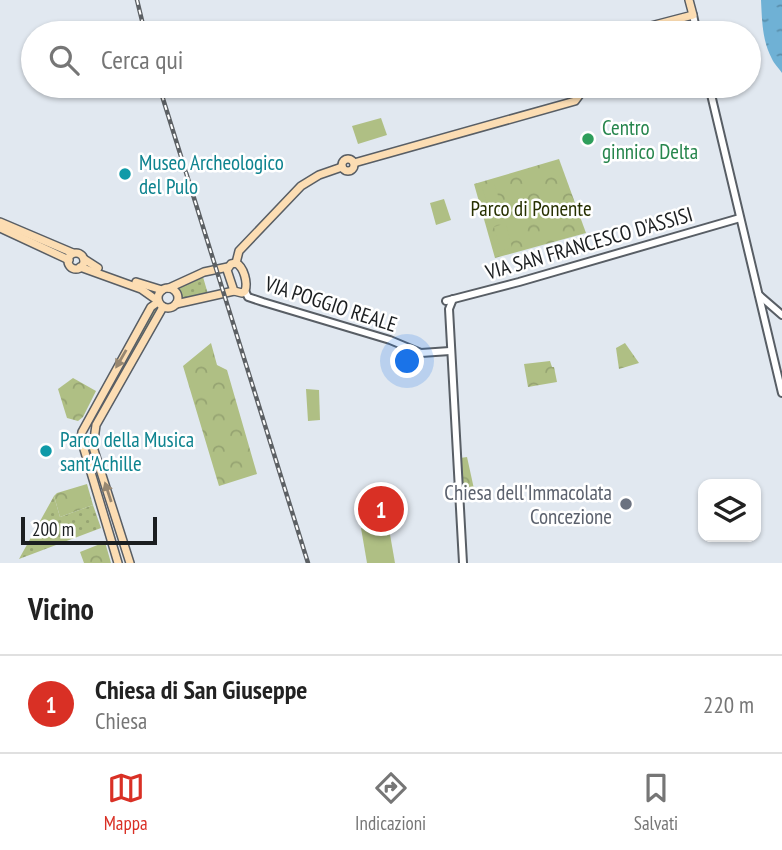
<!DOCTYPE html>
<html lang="it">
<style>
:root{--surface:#fff;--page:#f6f6f6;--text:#222;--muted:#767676;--line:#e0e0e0;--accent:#d93025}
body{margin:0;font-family:"PT Sans Narrow",sans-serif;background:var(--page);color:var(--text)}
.controls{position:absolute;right:21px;bottom:21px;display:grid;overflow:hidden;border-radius:14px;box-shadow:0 2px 5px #0004}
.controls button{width:63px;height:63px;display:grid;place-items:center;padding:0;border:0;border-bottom:2px solid var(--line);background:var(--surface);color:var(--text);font:35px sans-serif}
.scale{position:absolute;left:21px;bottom:18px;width:136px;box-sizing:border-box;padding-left:7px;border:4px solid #1b1e20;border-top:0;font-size:19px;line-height:24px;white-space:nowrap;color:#1b1e20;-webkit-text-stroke:5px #fff;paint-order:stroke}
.you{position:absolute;left:408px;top:362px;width:24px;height:24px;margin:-18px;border:5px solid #fff;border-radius:50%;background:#1a73e8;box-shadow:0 0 0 10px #1a73e833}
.badge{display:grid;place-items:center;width:46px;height:46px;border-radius:50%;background:var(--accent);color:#fff;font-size:23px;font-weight:700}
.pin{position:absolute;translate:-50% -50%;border:4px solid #fff;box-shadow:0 2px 7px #0006}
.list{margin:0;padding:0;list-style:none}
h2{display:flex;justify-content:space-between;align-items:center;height:91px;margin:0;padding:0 28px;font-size:30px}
h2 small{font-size:23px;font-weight:400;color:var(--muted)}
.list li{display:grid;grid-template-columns:46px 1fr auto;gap:21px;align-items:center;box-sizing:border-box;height:98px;padding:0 28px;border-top:2px solid var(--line)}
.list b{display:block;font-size:26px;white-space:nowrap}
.list p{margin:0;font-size:23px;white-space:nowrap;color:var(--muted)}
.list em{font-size:23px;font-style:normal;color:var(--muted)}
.icon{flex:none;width:38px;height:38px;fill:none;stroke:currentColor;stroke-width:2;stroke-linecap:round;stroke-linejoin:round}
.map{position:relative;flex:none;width:782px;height:563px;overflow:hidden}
.search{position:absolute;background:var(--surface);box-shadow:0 2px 5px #0004;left:21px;right:21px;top:21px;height:77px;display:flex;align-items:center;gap:18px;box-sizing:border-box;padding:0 24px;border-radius:38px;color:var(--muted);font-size:26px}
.sheet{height:189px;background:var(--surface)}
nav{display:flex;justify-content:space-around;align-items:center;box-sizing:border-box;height:98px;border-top:2px solid var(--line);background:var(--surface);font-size:19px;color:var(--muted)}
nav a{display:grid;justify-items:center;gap:4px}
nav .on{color:var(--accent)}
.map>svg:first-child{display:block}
.grass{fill:url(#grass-dots)}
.park{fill:url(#park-crowns)}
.garden{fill:#afbf84}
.water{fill:url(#water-ripples)}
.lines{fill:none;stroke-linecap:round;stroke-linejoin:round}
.tertiary-casing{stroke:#585e65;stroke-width:10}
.secondary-casing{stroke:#585e65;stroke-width:10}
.tertiary{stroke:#fff;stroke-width:6}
.secondary{stroke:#fcddb3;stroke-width:7}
.rail-casing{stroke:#5c6064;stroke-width:4.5}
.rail{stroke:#fff;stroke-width:2;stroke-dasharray:5;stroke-linecap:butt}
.oneway{fill:#978771}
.leisure-dot{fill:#2e9e5b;stroke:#fff;stroke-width:2.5}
.culture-dot{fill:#0f9aa8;stroke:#fff;stroke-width:2.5}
.worship-dot{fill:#6b7280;stroke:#fff;stroke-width:2.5}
.labels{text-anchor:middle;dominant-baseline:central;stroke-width:5;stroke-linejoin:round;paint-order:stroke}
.leisure-label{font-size:21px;fill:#27864d;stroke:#fff;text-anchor:start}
.culture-label{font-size:21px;fill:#0d838f;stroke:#fff;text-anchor:start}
.park-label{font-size:21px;fill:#273000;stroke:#fff}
.street-label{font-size:21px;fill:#1b1e20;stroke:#fff}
.worship-label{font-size:21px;fill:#5b616d;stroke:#fff;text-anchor:end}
</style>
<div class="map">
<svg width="782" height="563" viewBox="0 0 782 563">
<defs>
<pattern id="grass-dots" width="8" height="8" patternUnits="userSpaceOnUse" patternTransform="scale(1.75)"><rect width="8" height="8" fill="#afbf84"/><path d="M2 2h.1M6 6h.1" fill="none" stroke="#96a472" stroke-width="1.8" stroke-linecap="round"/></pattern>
<pattern id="park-crowns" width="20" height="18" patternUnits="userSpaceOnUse" patternTransform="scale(1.75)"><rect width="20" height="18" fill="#afbf84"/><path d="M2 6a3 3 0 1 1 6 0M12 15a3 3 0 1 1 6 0" fill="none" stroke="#96a472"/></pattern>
<pattern id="water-ripples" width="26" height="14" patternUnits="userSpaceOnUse" patternTransform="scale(1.75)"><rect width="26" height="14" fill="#6fb1d5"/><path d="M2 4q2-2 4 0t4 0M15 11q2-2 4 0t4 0" fill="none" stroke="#5a8fac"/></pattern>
</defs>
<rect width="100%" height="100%" fill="#e1e8f0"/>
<g class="grass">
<polygon points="203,277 208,294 182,300 182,294 178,288"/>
<polygon points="156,307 158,310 92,427 88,427"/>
<polygon points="54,496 60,517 93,505 101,528 19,559"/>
</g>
<g class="park">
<polygon points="559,159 586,233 495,258 474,184"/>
<polygon points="211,343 217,365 227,370 257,474 219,486 183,366"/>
<polygon points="625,343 639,363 619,369 616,348"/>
<polygon points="550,361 552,367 554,367 557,382 528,387 524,364"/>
<polygon points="73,378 96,391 83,417 78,421 67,418 58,389"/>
<polygon points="467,457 474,489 461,491 460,458"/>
<polygon points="87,484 93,505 60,517 54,496 57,493"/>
<polygon points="105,542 111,563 84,563 80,552"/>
</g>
<g class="garden">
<polygon points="381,118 387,135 358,144 352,126"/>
<polygon points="494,183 502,208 489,211 482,187"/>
<polygon points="444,199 451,220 436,225 430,203"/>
<polygon points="506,223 512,248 500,251 494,227"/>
<polygon points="306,389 319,390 320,420 308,421"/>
<polygon points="388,523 395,563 367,563 361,528"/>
</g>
<path class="water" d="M761,0H782V73C779,68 774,64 772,59C762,40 762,20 761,0Z"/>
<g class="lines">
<defs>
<g id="tertiary">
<polyline points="693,15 697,33"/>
<polyline points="709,86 782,393"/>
<polyline points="245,291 248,297 263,302 390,340 421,353 450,351"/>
<polyline points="759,295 782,315"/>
<polyline points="453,299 449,309 463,563"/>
<polyline points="446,301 519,282 740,218"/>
</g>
<g id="secondary">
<polyline points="624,33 693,15 689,0"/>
<circle cx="348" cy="165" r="6"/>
<polyline points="354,163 575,101 586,86"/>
<polyline points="0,222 73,253"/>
<polyline points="0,228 69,260"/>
<circle cx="76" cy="261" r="8"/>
<polyline points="84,259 98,268"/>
<polyline points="236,263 239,251 301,186 319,175 342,167"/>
<path d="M236,263C244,267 248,283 245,291L242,293L234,291L227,270L231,264Z"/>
<polyline points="80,267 141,289 158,301"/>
<polyline points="136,282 162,290"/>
<polyline points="169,288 204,272 228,267"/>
<circle cx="168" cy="298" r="10"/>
<polyline points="176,304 234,291"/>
<polyline points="118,563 81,439 82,432 151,307 158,302"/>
<polyline points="130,563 93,447 96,425 163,307"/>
</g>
</defs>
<use href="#tertiary" class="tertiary-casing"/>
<use href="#secondary" class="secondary-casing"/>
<use href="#tertiary" class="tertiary"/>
<use href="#secondary" class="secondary"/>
<defs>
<g id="rail">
<polyline points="137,0 145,33"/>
<polyline points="159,86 308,563"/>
</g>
</defs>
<use href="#rail" class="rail-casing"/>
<use href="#rail" class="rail"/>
</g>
<defs><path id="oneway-solid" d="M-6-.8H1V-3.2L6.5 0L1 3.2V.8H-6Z" transform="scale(1.75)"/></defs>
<g class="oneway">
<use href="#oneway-solid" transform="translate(121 359) rotate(120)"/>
<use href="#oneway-solid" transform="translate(108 492) rotate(-108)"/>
</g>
<circle class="leisure-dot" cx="588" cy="139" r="7"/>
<g class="culture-dot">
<circle cx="125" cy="174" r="7"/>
<circle cx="46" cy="451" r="7"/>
</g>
<circle class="worship-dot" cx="626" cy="504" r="7"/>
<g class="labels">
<g class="leisure-label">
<text x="602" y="127">Centro<tspan x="602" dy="24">ginnico Delta</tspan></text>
</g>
<g class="culture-label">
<text x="139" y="162">Museo Archeologico<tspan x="139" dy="24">del Pulo</tspan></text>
<text x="60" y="439">Parco della Musica<tspan x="60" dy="24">sant'Achille</tspan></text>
</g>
<g class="park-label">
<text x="531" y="208">Parco di Ponente</text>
</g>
<g class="street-label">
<text transform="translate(589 243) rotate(-16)">VIA SAN FRANCESCO D'ASSISI</text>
<text transform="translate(331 304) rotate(18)">VIA POGGIO REALE</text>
</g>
<g class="worship-label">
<text x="612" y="492">Chiesa dell'Immacolata<tspan x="612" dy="24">Concezione</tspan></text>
</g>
</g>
</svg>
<div class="controls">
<button><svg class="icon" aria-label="layers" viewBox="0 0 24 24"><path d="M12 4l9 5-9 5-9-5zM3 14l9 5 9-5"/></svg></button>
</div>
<div class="scale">200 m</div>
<div class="you"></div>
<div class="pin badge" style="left:381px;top:509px">1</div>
<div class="search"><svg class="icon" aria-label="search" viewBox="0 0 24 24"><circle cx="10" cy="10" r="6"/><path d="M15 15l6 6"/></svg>Cerca qui</div>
</div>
<section class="sheet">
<h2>Vicino<small></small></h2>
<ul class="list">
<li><span class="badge">1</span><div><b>Chiesa di San Giuseppe</b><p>Chiesa</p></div><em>220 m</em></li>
</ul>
</section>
<nav>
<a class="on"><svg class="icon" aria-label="map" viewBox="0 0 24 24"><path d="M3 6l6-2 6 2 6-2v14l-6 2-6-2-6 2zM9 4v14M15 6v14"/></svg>Mappa</a>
<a><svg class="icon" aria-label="directions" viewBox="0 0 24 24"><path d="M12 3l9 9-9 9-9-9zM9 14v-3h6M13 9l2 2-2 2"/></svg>Indicazioni</a>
<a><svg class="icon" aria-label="saved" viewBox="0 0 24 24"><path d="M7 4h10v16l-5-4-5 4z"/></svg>Salvati</a>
</nav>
